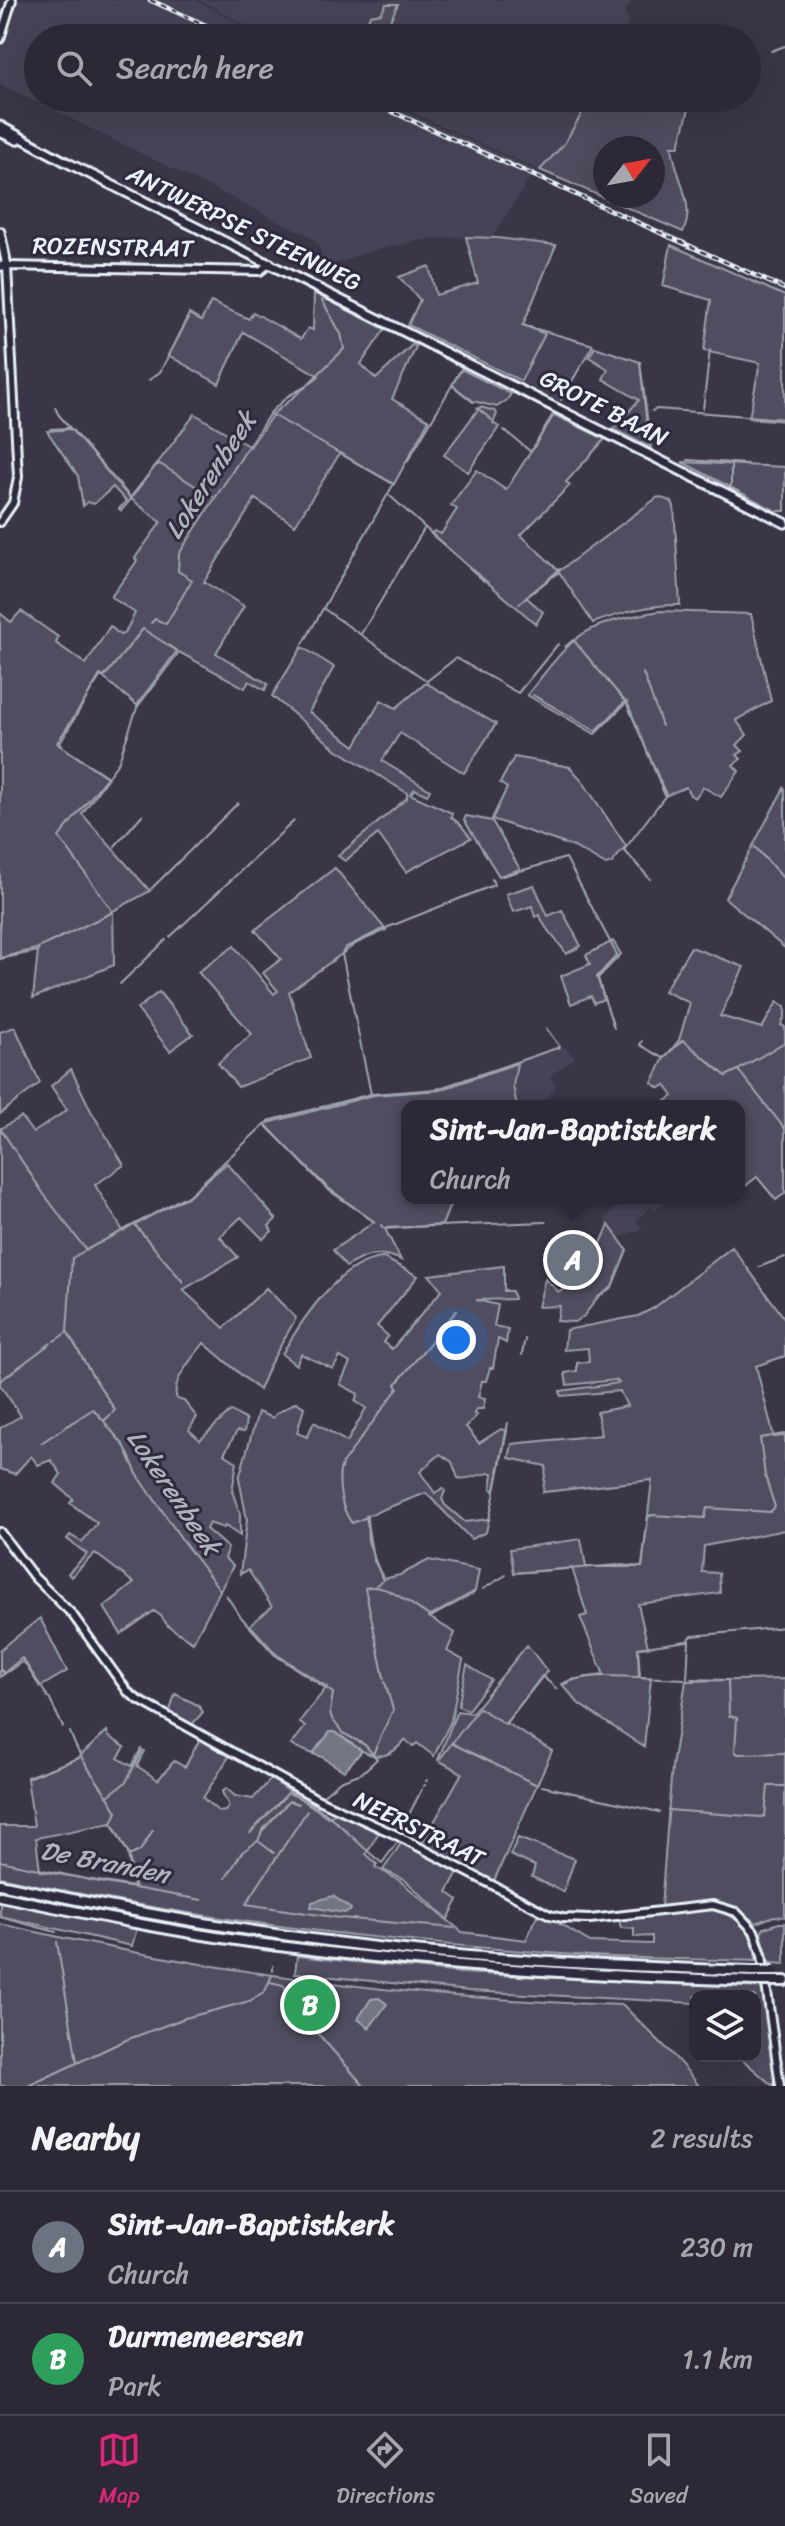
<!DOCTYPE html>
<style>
:root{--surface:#2c2836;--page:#34303e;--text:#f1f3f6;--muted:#a6a6ad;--line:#484451;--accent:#db2777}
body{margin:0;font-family:Sriracha,sans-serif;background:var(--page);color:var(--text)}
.controls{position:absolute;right:24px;bottom:24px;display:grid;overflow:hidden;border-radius:16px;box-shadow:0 8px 32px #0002}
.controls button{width:72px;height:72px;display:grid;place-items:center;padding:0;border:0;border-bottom:2px solid var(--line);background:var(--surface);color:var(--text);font:40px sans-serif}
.compass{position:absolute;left:593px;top:136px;width:72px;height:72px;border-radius:50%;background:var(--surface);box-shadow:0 8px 32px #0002;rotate:59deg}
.you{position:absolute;left:456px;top:1340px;width:28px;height:28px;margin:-20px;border:6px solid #fff;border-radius:50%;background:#1a73e8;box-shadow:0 0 0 12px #1a73e833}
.badge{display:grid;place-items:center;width:52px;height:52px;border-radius:50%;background:var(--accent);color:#fff;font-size:26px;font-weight:700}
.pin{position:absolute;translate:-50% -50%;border:4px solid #fff;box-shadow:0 2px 8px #0006}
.popup{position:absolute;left:401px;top:1100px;width:344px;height:104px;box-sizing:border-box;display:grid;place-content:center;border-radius:16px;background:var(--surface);filter:drop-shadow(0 2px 6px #0005);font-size:26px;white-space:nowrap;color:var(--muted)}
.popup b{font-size:30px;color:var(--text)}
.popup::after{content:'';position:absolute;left:50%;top:100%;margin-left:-16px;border:16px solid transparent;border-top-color:var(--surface)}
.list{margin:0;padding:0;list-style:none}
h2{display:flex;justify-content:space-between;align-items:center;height:104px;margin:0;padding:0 32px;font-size:34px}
h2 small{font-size:26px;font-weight:400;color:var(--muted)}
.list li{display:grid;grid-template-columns:52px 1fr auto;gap:24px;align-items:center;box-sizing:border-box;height:112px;padding:0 32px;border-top:2px solid var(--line)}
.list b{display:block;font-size:30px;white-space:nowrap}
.list p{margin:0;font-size:26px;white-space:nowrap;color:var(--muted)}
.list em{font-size:26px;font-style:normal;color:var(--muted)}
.icon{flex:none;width:44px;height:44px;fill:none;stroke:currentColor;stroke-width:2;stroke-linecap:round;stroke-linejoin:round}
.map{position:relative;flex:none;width:785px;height:2086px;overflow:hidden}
.search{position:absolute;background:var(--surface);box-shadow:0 8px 32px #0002;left:24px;right:24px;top:24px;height:88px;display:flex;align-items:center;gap:20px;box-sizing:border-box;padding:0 28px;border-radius:44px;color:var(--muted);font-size:30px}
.sheet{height:328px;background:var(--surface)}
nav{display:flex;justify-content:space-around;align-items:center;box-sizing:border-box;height:112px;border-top:2px solid var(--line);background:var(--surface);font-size:22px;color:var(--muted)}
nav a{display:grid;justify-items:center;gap:4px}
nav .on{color:var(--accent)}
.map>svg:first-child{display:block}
.built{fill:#464354}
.green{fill:#504e5f;stroke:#9ca0ac;stroke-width:2;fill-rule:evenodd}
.water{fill:#737482;stroke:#a2a6b1;stroke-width:2}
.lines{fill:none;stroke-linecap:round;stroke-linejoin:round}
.stream{stroke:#a2a6b1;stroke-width:2}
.secondary-casing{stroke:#e8f1f8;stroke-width:12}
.primary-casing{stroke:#e8f1f8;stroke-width:13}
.highway-casing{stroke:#e8f1f8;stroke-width:14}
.secondary{stroke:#2f2a3d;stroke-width:6}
.primary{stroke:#2f2a3d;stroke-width:7}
.highway{stroke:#2f2a3d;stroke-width:8}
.rail-casing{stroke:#e8f1f8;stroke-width:5}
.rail{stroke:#2f2a3d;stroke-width:2;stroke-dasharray:6;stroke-linecap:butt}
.highway-bridge-casing{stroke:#e8f1f8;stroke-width:14;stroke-linecap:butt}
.highway-bridge{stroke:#2f2a3d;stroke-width:8}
.labels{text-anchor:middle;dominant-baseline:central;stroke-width:6;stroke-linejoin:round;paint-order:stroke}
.street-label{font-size:24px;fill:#e8f1f8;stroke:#2f2a3d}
.water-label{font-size:26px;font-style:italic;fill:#aeb2bd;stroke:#2f2a3d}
</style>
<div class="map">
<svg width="785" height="2086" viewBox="0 0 785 2086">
<rect width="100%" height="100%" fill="#3a3648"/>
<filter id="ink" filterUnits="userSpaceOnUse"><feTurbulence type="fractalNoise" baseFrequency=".0125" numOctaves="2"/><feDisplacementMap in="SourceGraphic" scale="16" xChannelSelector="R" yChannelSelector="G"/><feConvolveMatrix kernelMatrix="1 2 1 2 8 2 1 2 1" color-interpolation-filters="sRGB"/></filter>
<g filter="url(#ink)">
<g class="built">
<polygon points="15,0 196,0 264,38 38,38 38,98 387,98 411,114 535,170 493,236 433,238 370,251 325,268 319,246 311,237 0,84 0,52"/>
<polygon points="200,0 633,0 624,11 629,21 620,38 268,38"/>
<polygon points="391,98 591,98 564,144 539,170 415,114"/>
<polygon points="545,334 564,339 566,337 595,347 559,401 521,381"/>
<polygon points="564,1047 575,1057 550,1077 556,1086 548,1097 538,1106 506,1106 499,1069"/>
<polygon points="616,1198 662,1198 665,1202 654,1211 651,1207 636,1220 642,1229 619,1238 604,1219 620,1205"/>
</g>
<g class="green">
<polygon points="386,4 398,4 382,38 378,38 366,25 370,15 381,13"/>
<path d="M591,98H692L679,146H672C674,175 697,205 683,232L540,170L564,144ZM605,148H653V196H605Z"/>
<polygon points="466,237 497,238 556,245 523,325 545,334 521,381 408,325 420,300 399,277 429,266 436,295 478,283"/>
<polygon points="671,245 785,296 785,421 749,418 760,363 704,351 711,300 663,286"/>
<polygon points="314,293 385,329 361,364 376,379 413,344 416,347 392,399 429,420 394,484 340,453 295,525 255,499 204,582 244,606 216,653 268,684 265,690 249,681 245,688 179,652 138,706 100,675 59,745 108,777 82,814 150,891 113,911 114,965 33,998 38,951 0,959 0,613 11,622 21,611 58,637 56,643 86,664 110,626 120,635 125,633 135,613 111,597 137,561 135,558 161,522 131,499 121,511 119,509 126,501 113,487 94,504 87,502 83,506 78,476 47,431 71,429 131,498 195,414 250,447 273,414 319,376 243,332 219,384 168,355 189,314 201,321 211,302 249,319 253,312 301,339 308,328 313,330"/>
<polygon points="595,347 640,362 651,448 613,429 639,400 603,379 608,369 589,357"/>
<polygon points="461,369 511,394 507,400 497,407 473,401 452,385"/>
<polygon points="480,407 495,411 497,414 493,423 499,427 468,472 444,455"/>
<path d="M554,415L605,439L566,482L570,485L521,535L559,571L658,497L671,501L674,506L680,605C649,604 621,613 593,623L559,572L526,597L543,612L536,624L431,534L434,531L441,534L457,509L451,505L477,470L506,490Z"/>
<polygon points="682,462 785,467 785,511 776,511"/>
<path d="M660,611L751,614L771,701L736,720L747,735L737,745L743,751L737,755L741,759L733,765L739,771L721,797L703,787L695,798L690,795L686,787L665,796L627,702L595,734L527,695C543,676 558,653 577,638C599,621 633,616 660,611Z"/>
<polygon points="302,647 334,667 309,712 355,746 381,700 396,708 426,683 496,724 464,773 400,733 382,761 430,790 427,795 415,789 410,794 452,813 451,817 460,824 471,838 406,872 378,834 345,861 338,856 407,798 407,793 336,749 272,696"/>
<polygon points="514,757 570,767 581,779 626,846 612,863 606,865 574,847 492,819 507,788 500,783"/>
<polygon points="784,788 785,789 785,948 725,898"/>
<polygon points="466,816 492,821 520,869 499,876 464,820"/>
<polygon points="335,868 386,930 357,943 289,992 311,1058 238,1087 218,1063 252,1034 198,972 234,946 274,994 278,991 263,973 281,959 255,930"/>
<path d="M534,885L548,916L562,910L581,946L566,954C558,939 545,932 540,915L535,917L532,906L513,912L506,894Z"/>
<polygon points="613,941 621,954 598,978 604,999 594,1003 591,996 571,1004 561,976 590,964 586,955"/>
<polygon points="691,947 744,967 720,1016 762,1028 777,1002 785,1007 785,1016 781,1025 785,1027 785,1193 776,1200 757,1177 739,1191 739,1106 670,1106 666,1101 673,1096 665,1085 660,1088 652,1083 663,1060 679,1040 690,1003 664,991"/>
<polygon points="159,992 193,1034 170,1051 137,1009"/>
<polygon points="15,1027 40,1083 0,1114 0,1032"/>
<path d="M517,1063L513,1086L517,1106H407V1198H453L442,1225L385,1229L401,1260C381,1250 364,1255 346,1267L333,1250L374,1222L327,1187L264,1124L374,1095L440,1090Z"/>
<path d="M71,1069L91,1111L124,1165L95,1185L123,1231L182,1198H186L227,1163L276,1219L269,1226L272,1231L263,1239L241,1217L220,1237L238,1257L183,1290L224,1328L266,1288L296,1318L269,1366L259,1390L204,1343C193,1358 170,1381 177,1399L184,1401L197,1417L189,1430L200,1440L231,1411L246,1420L244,1432L237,1431L224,1454L237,1462L232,1491L240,1514V1536L225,1526L224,1528L209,1523L206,1529L228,1548L225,1559L233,1566L193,1642L168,1626L161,1616L154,1611L121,1634L104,1607L134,1583L95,1553L71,1577L68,1573L87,1554L67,1539L70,1535L82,1542L97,1523L70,1503L73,1499L55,1483L61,1474L51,1460L38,1465L31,1456L15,1474L0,1469V1428L21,1416L0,1385V1129L21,1117L33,1133L67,1110L51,1086Z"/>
<polygon points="609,1225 627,1250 612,1287 598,1297 583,1317 574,1322 557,1321 560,1306 538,1307 545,1279 559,1292 564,1290 570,1280 586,1277"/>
<polygon points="732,1247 785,1319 785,1356 756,1366 774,1437 785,1436 785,1530 704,1546 702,1572 719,1573 720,1593 638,1604 648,1647 638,1648 639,1677 651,1678 644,1747 579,1704 562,1684 570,1680 604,1675 580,1617 587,1615 572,1568 514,1573 510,1549 581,1539 586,1567 642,1567 652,1480 543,1492 546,1466 509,1458 512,1444 601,1435 597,1412 627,1406 620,1391 561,1396 560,1391 619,1383 616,1380 567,1385 565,1373 577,1371 577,1363 589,1362 588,1348 564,1350 566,1330 638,1316 654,1308"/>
<path d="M384,1258L418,1276L377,1326L388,1336L383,1342L392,1349L442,1290L429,1275L504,1266V1291H512L514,1299L476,1300L498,1305L494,1326L508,1329L506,1343L498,1339L493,1368H490L486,1381H482L478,1397L485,1399L483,1409H476L474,1414L477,1415L466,1427L479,1443L501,1429L507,1431L495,1491L491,1489L493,1473C481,1472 469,1481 458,1478L452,1462L440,1454L420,1472L435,1493L443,1488L445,1491L442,1499L445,1505L465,1522L489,1519L486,1532L471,1539L426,1493L366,1516L373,1559L384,1579L400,1575L429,1560L479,1570L475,1591L429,1617L455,1633L447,1651L463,1660L451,1721L434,1756L417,1743L413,1747L405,1740C379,1772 360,1748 335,1732L321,1742L313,1754L291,1745L305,1727L299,1722L327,1687L276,1654L250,1625L272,1607L248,1570L240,1574L247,1520L239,1478L258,1412L273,1418L276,1414L296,1402L304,1407L297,1433L307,1437L314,1422L347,1442L366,1408L355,1401L358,1394L340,1384L350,1363L340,1357L333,1369L301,1354L296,1365L282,1354C302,1320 340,1260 384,1258Z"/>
<polygon points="40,1618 67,1671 40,1687 23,1661 0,1677 0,1650"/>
<polygon points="527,1645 547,1671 506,1723 552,1751 493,1883 422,1843 462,1773 438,1760 457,1711 472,1713"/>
<polygon points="467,1665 491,1680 468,1710 458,1706"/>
<polygon points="785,1679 785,1917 774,1916 756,1923 735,1907 723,1903 661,1907 672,1766 686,1681"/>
<polygon points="175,1694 198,1705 203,1712 191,1726 169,1714"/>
<path d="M107,1731L108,1736L125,1747L118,1758L132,1766L141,1749L144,1751L137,1766L158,1780L174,1761L185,1767L200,1739L230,1755L203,1798L219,1812L225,1811L229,1806L222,1792L226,1788L235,1796L253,1799L271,1779L328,1817L337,1813L379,1832L366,1854L377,1864L375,1867L400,1881L462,1932L526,1940L538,1915L553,1920L590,1942L652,1944V1936L634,1937V1929L621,1928L619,1920L709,1909C738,1914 755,1931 756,1961C691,1959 626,1959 561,1954C372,1940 185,1919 0,1877V1826H34L27,1778L78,1758ZM111,1823L128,1853L133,1887L40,1871L36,1838Z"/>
<polygon points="518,1838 575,1859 563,1892 532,1877 535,1866 510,1855"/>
<polygon points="402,1842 458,1872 447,1892 458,1900 448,1919 405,1880 383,1870"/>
<polygon points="0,1901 137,1928 132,1946 0,1916"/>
<polygon points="779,1923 785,1923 785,1964 770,1963 761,1933 764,1928"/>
<path d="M0,1924C204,1971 413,2000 623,2005C649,2032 677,2056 699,2086H0Z"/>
<polygon points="297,1956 461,1973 763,1988 777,2086 772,2085 738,2056 755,2056 755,1996 695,1996 695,2003 469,1991 295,1973"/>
</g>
<g class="water">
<polygon points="330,1732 335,1732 362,1751 344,1771 322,1757 313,1754"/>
<polygon points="333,1896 351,1909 350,1911 344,1913 311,1907 312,1902"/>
<polygon points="379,1998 387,2004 369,2028 358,2019 371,1999"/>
</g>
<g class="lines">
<g class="stream">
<polyline points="771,51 785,46"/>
<polyline points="522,325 593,345 588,354"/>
<polyline points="584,362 587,356"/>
<polyline points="640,363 649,444"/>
<polyline points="149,380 160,372 188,319"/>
<polyline points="452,385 473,402"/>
<polyline points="561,400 582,364"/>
<polyline points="55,407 58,414 130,498 155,466 160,464 213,497"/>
<polyline points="477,408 492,420"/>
<polyline points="703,409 710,350"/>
<polyline points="652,411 657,409 785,419"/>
<polyline points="271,414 393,484"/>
<polyline points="50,429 69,428"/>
<polyline points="504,430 531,452 553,414"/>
<polyline points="688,460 747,464"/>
<polyline points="407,462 461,370"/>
<polyline points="731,465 731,486"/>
<polyline points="389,495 484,581"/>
<polyline points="519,604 560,569"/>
<polyline points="324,609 427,681 456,658 518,693 558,644"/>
<polyline points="151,623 155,619 166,624 192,580 178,571 179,554 270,413 288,396 305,387 344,349 341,334 322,300"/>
<polyline points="361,634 424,529"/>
<polyline points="303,644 393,485"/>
<polyline points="565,647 573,640 575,642 627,704 666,795 624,850 650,879"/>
<polyline points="643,673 662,726"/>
<polyline points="533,695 596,731 625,702"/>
<polyline points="115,846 142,815"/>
<polyline points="755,847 785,880"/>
<polyline points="502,876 566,858 617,955 597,977 614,1028"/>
<polyline points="151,889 238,803"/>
<polyline points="170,937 294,821"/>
<polyline points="0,958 36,949 111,913 111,909 59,837 107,777 57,743 100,677 105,676 143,629 177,651 139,702 118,763 109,775"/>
<polyline points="120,984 166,940"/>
<polyline points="642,1041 640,1045 663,1058 683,1040 726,1076 738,1070 785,1129"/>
<polyline points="738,1070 785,1042"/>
<polyline points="372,1094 437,1089 560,1047 546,1028"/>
<polyline points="268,1121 371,1094 342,954 345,948 381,930 494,885 492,879"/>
<polyline points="266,1125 327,1189 375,1222"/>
<polyline points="0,1128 43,1193 86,1250 72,1258 67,1331 91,1373 115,1410 104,1421 106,1424 125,1447 137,1474 185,1544 220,1590"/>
<polyline points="135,1225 183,1282"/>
<polyline points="381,1225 383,1228 546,1222"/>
<polyline points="86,1250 188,1196 266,1123"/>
<polyline points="759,1267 785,1257"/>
<polyline points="54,1341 66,1333"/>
<polyline points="525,1341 525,1339"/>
<polyline points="522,1355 524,1343"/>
<polyline points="0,1381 51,1343"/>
<polyline points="41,1443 93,1409 104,1421"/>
<polyline points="498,1472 508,1423"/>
<polyline points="494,1494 498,1475"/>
<polyline points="489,1520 494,1496"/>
<polyline points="514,1573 620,1565 642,1567 648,1517 652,1515 705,1518 707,1508 770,1512 775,1507 765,1476 760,1438 785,1434"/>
<path d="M376,1585L383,1581L368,1541L367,1517L352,1523C341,1510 336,1480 342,1464L398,1388L396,1384L457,1310"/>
<polyline points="483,1589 506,1575"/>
<polyline points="226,1595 240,1616 275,1655 333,1693 330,1712 332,1719 343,1733 365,1745 377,1759 362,1773 340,1781 321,1797"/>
<polyline points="0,1669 4,1673 22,1658 50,1700 63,1727"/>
<polyline points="641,1677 684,1679"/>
<path d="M384,1678L365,1588C387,1582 412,1606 431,1617L474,1593"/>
<polyline points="687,1679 689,1640"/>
<polyline points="692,1679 728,1680 729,1716 737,1718 735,1751 738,1754 785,1753"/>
<polyline points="385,1682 393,1710"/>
<path d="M565,1684C583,1672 618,1677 640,1677L638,1648L687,1641L692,1636L785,1627"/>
<path d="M70,1732C81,1765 101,1782 117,1812L112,1823L129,1855L134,1886"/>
<polyline points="451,1743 535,1784"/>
<polyline points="373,1754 392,1712"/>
<polyline points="439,1760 479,1708 505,1724 542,1676 557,1689"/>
<polyline points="27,1777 79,1758"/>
<polyline points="426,1781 427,1780"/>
<polyline points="424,1786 425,1785"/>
<polyline points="542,1786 659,1812"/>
<polyline points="109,1795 126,1782 141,1752"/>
<polyline points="668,1810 761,1817 765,1816 768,1786 785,1786"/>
<polyline points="307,1811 246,1904 340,1918 454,1928"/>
<path d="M250,1833L288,1793C332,1809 347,1836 382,1863L396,1844"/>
<polyline points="403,1834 403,1826 422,1789"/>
<polyline points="258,1841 262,1831 289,1801 299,1804"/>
<polyline points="131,1855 140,1851 153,1830"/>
<polyline points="0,1861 100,1882 202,1900"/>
<polyline points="226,1878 242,1852 258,1841 274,1853"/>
<polyline points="0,1917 56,1932"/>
<polyline points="57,1942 77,2062"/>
<polyline points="273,1971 273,1966"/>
<polyline points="270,1982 283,1985 314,2029 364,2086"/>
<polyline points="28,2086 126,2040 185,2018 250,2001 265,1991 272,1975"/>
</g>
<defs>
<g id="secondary">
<polyline points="0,39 12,0"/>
<polyline points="0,522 13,503 18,477 7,266 260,271 270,263"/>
<polyline points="0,1532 34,1577 72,1614 128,1692 137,1699 319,1800 394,1834 550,1915 563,1918 590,1919 713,1905 736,1912 754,1931 762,1955 780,2086"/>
</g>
<g id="primary">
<polyline points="0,126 66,162 785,523"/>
<polyline points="0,132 17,140"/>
<polyline points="0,232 7,266 0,266"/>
</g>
<g id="highway">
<path d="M0,1884C111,1908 222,1928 335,1942C473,1960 613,1966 752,1971"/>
<path d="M0,1896C87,1914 175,1932 264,1944C426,1966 591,1976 755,1981"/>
<polyline points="775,1981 785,1981"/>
</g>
</defs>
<use href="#secondary" class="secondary-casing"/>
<use href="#primary" class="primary-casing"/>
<use href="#highway" class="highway-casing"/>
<use href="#secondary" class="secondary"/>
<use href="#primary" class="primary"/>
<use href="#highway" class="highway"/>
<defs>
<g id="rail">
<polyline points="150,0 234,38"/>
<polyline points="362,98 785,289"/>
</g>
</defs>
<use href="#rail" class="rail-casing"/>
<use href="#rail" class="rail"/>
<defs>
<g id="highway-bridge">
<polyline points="752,1971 774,1971"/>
<polyline points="755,1981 775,1981"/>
</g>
</defs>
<use href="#highway-bridge" class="highway-bridge-casing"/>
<use href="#highway-bridge" class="highway-bridge"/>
</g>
</g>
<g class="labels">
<g class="street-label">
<text transform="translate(244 228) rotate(26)">ANTWERPSE STEENWEG</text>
<text transform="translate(113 247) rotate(1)">ROZENSTRAAT</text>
<text transform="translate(604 408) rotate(27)">GROTE BAAN</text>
<text transform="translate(419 1829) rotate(26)">NEERSTRAAT</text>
</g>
<g class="water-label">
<text transform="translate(210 475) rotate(-57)">Lokerenbeek</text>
<text transform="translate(174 1492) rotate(56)">Lokerenbeek</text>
<text transform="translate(105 1862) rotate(11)">De Branden</text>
</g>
</g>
</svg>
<div class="controls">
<button><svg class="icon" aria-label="layers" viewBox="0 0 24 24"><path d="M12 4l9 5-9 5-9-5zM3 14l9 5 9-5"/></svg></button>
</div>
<svg class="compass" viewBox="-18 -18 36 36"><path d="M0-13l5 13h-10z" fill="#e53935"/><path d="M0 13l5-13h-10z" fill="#a6a6ad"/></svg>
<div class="you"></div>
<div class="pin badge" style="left:573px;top:1260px;background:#6b7280">A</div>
<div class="popup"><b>Sint-Jan-Baptistkerk</b>Church</div>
<div class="pin badge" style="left:310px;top:2005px;background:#2e9e5b">B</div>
<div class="search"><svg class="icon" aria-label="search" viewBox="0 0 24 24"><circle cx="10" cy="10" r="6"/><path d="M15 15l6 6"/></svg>Search here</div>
</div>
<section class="sheet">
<h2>Nearby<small>2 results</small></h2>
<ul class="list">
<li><span class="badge" style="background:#6b7280">A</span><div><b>Sint-Jan-Baptistkerk</b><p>Church</p></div><em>230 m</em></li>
<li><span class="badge" style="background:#2e9e5b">B</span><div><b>Durmemeersen</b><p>Park</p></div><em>1.1 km</em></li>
</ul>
</section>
<nav>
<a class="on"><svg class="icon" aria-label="map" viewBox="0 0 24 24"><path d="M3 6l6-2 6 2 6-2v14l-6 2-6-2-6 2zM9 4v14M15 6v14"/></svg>Map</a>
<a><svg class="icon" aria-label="directions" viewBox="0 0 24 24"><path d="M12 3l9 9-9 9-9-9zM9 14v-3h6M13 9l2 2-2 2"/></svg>Directions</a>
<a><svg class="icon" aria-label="saved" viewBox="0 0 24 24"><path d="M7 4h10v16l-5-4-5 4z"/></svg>Saved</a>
</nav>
